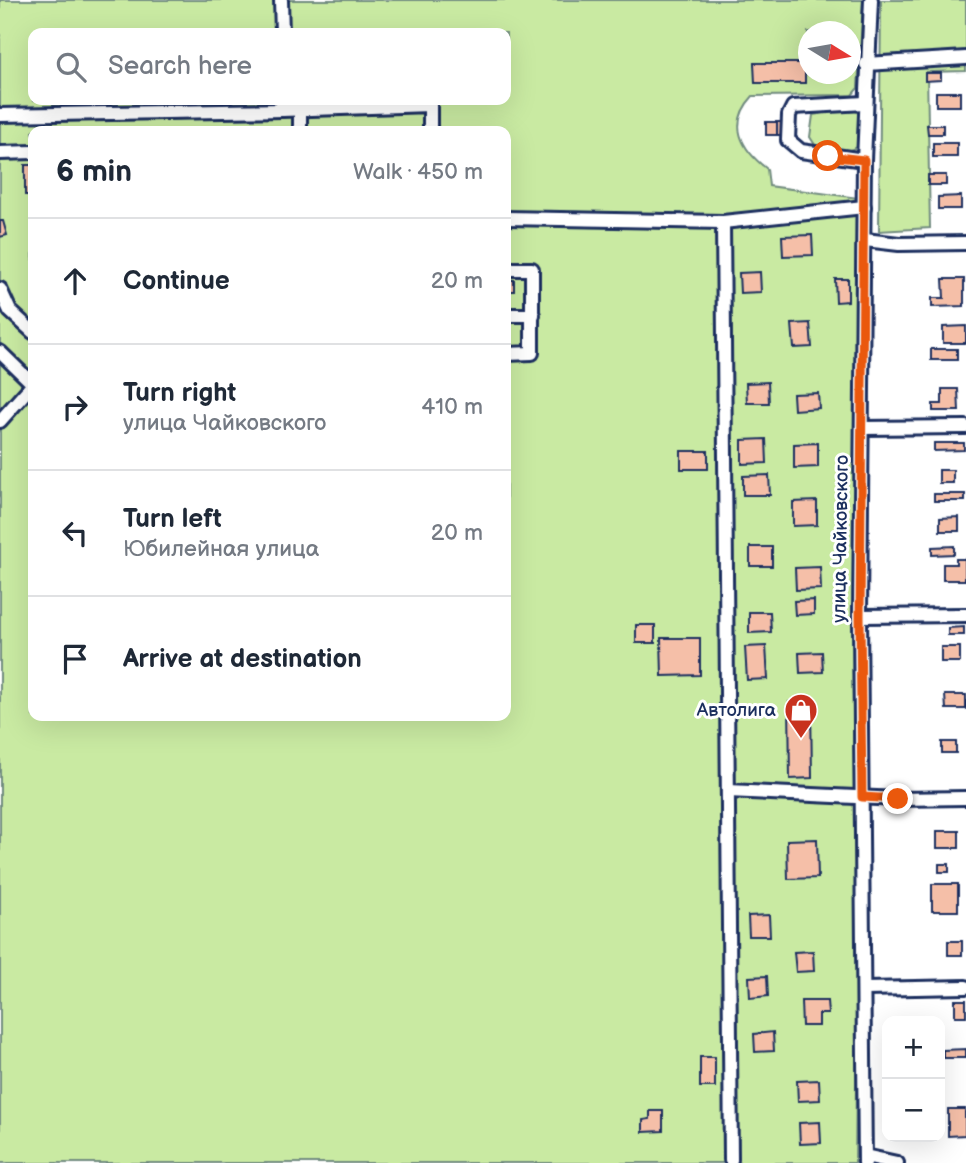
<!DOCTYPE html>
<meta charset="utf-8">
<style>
:root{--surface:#fff;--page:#f2f2f3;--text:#1f2937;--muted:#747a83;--line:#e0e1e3}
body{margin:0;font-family:"Balsamiq Sans",sans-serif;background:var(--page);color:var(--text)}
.controls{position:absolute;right:21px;bottom:21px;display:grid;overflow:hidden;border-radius:14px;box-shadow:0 7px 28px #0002}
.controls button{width:63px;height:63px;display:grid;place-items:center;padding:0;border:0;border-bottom:2px solid var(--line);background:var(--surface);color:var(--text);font:35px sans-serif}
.compass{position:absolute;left:798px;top:21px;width:63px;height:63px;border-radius:50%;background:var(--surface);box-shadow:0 7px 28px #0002;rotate:101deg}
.stop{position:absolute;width:21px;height:21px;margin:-16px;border:5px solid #ea580c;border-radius:50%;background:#fff}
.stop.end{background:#ea580c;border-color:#fff;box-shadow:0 2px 7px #0008}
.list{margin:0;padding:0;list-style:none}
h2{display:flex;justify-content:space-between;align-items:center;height:91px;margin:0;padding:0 28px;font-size:30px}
h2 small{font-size:23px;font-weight:400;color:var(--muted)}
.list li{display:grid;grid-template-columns:46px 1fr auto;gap:21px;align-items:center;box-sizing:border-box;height:126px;padding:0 28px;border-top:2px solid var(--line)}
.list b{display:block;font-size:26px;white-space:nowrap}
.list p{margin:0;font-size:23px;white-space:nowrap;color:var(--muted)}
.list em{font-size:23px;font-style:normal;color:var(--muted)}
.icon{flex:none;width:38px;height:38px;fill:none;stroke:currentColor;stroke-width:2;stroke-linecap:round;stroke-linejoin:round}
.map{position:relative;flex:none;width:966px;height:1163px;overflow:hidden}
.search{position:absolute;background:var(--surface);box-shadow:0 7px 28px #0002;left:28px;top:28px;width:483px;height:77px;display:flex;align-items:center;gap:18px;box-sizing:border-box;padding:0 24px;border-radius:14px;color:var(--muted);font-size:26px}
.panel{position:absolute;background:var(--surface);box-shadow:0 7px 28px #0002;left:28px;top:126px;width:483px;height:595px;border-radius:14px}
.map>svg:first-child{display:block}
.green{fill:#c9eaa2;stroke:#728c80;stroke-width:2;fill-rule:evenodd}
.building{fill:#f5bfa8;stroke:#1b2f5e;stroke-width:2}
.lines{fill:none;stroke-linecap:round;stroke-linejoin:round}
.minor-casing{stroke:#1b2f5e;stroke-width:18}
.minor{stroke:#fff;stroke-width:12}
.route{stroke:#ea580c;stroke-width:9}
.labels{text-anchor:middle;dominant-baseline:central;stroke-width:6;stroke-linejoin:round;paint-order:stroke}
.street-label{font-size:19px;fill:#1b2f5e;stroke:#fff}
.poi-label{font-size:19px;fill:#1b2f5e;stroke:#fff;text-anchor:end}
</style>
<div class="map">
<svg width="966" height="1163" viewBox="0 0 966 1163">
<rect width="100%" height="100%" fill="#fff"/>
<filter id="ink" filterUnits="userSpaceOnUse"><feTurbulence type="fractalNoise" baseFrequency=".0143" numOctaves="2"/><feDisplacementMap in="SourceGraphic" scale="14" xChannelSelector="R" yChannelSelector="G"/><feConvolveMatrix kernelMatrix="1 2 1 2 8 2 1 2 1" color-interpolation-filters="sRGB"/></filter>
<g filter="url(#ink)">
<g class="green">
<path d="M0,0H863L858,88L852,95L753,96C727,124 741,149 767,169L769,186L859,198L852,634L857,1006L855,1163H0ZM808,32H850V74H808ZM33,33H506V100H33ZM33,131H506V716H33Z"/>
<polygon points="881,0 966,0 966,71 927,72 930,228 879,231"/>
<polygon points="846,109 856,110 859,115 858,147 847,151 817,148 810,137 813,115"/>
</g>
<g class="building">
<polygon points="754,63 805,63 805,83 755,83"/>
<polygon points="925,73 941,73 941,80 925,81"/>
<rect x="936" y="92" width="24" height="14"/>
<rect x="766" y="122" width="11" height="13"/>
<rect x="777" y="122" width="18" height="13"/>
<polygon points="927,125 943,125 943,134 928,134"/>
<rect x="933" y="143" width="24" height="14"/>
<rect x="25" y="165" width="8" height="30"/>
<rect x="928" y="175" width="18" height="10"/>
<polygon points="961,196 961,209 938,209 938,197"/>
<polygon points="0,221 3,221 7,235 0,237"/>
<polygon points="812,235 813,255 783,256 782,236"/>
<polygon points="760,272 761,292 740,293 739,273"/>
<polygon points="835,279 848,279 848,301 836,302"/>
<polygon points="943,279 964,279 964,306 932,307 932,298 944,298"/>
<rect x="506" y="280" width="8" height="11"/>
<polygon points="810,323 812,347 794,348 792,324"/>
<polygon points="966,326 966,343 943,343 943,327"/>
<rect x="931" y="349" width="26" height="11"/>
<polygon points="768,382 769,403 747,403 746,383"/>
<polygon points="942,389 958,389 959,411 933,411 933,404 942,404"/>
<polygon points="818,393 819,408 794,410 793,394"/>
<polygon points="766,439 767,463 742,464 742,440"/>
<polygon points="818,443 818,467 794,468 794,444"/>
<polygon points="934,443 964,443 964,450 934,451"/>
<rect x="681" y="451" width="27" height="18"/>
<rect x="939" y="470" width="14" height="13"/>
<polygon points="769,475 770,495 743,495 743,476"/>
<rect x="934" y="494" width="31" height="7"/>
<polygon points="817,501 817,525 793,526 793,502"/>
<polygon points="959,517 959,531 940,531 940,518"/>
<polygon points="954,546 954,554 932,555 932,547"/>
<rect x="750" y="547" width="22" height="19"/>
<polygon points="956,559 965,559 965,580 943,580 943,564 956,564"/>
<polygon points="820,567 821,589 796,590 795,568"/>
<polygon points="814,600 814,614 795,615 794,601"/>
<polygon points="749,612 770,612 771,632 749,633"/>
<rect x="636" y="625" width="19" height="18"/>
<polygon points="964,627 964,635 948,635 948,628"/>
<polygon points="661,638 700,638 700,675 662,676"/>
<polygon points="766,646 768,679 747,680 745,647"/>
<rect x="941" y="647" width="19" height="15"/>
<polygon points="822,652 823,672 800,673 799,653"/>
<polygon points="945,695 966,695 966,709 946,709"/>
<polygon points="789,702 811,702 812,778 790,779"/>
<rect x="942" y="742" width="14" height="11"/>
<rect x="937" y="831" width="22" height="17"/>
<polygon points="817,839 818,878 788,879 787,840"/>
<rect x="939" y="864" width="10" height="8"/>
<rect x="932" y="884" width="26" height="27"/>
<polygon points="769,915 770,936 749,936 748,916"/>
<rect x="948" y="941" width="14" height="14"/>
<polygon points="813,951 814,971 796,972 794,952"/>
<polygon points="767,976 768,996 750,998 749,977"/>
<rect x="955" y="1000" width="11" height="16"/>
<polygon points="801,1001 827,1001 828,1014 819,1014 819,1026 802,1026"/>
<polygon points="773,1032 774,1051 755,1052 754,1034"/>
<polygon points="966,1049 966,1058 943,1058 943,1050"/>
<rect x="700" y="1057" width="15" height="30"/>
<polygon points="819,1080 820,1100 798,1101 797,1081"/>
<polygon points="948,1109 965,1109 965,1135 948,1136"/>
<polygon points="650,1111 663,1111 663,1131 643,1132 643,1120 650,1119"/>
<polygon points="820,1122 821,1143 800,1144 799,1123"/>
</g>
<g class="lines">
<defs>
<g id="minor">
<polyline points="281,0 282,33"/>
<polyline points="866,64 966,58"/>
<polyline points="282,100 282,110 430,105 430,131"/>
<polyline points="300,109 300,131"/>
<polyline points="0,115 282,110"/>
<polyline points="0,153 33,152"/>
<polyline points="864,160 801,151 788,140 789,115 793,107 865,103"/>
<polyline points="506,218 723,222 864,207"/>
<polyline points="723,222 731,1160"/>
<polyline points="865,240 899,244 966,243"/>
<polyline points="506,269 532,269 532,353 506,354"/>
<polyline points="0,289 10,311 33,332"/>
<polyline points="506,315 533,315"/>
<polyline points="0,352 33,384 0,421"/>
<polyline points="862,428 966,427"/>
<polyline points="860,616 966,615"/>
<polyline points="728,791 898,799 966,798"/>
<polyline points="865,989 966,987"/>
<polyline points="865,1156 897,1163"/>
<polyline points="865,1163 860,616 864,160 871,0"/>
</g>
</defs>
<use href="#minor" class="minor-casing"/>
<use href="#minor" class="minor"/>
</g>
</g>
<g class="lines" filter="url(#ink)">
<polyline class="route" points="828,156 864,160 860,616 862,797 898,799"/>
</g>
<defs>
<symbol id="shop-pin" viewBox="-11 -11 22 30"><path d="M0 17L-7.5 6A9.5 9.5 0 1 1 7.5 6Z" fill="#c8321e" stroke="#fff"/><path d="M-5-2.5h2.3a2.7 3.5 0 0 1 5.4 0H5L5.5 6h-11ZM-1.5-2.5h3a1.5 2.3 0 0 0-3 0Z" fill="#fff"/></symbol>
</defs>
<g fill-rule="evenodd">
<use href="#shop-pin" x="782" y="691" width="38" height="52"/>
</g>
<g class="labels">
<g class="street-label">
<text transform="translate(841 539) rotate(-89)">улица Чайковского</text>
</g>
<g class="poi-label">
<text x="776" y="710">Автолига</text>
</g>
</g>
</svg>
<div class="controls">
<button>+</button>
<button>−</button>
</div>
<svg class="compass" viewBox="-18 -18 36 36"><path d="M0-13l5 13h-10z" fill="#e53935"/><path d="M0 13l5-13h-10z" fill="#747a83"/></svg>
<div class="stop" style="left:828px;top:156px"></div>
<div class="stop end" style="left:898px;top:799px"></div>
<div class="search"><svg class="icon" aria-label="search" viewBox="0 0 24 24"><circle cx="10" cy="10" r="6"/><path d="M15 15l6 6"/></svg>Search here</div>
<section class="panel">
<h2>6 min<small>Walk · 450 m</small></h2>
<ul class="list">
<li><svg class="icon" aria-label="ahead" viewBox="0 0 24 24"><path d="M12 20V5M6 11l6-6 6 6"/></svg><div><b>Continue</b></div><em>20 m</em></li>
<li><svg class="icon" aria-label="right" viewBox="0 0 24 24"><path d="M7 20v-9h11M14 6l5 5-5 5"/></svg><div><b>Turn right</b><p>улица Чайковского</p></div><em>410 m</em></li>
<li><svg class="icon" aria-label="left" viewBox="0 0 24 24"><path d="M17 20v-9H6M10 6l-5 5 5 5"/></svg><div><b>Turn left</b><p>Юбилейная улица</p></div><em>20 m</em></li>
<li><svg class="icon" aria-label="arrive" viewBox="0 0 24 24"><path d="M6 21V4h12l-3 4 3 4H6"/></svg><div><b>Arrive at destination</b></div></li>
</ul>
</section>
</div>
